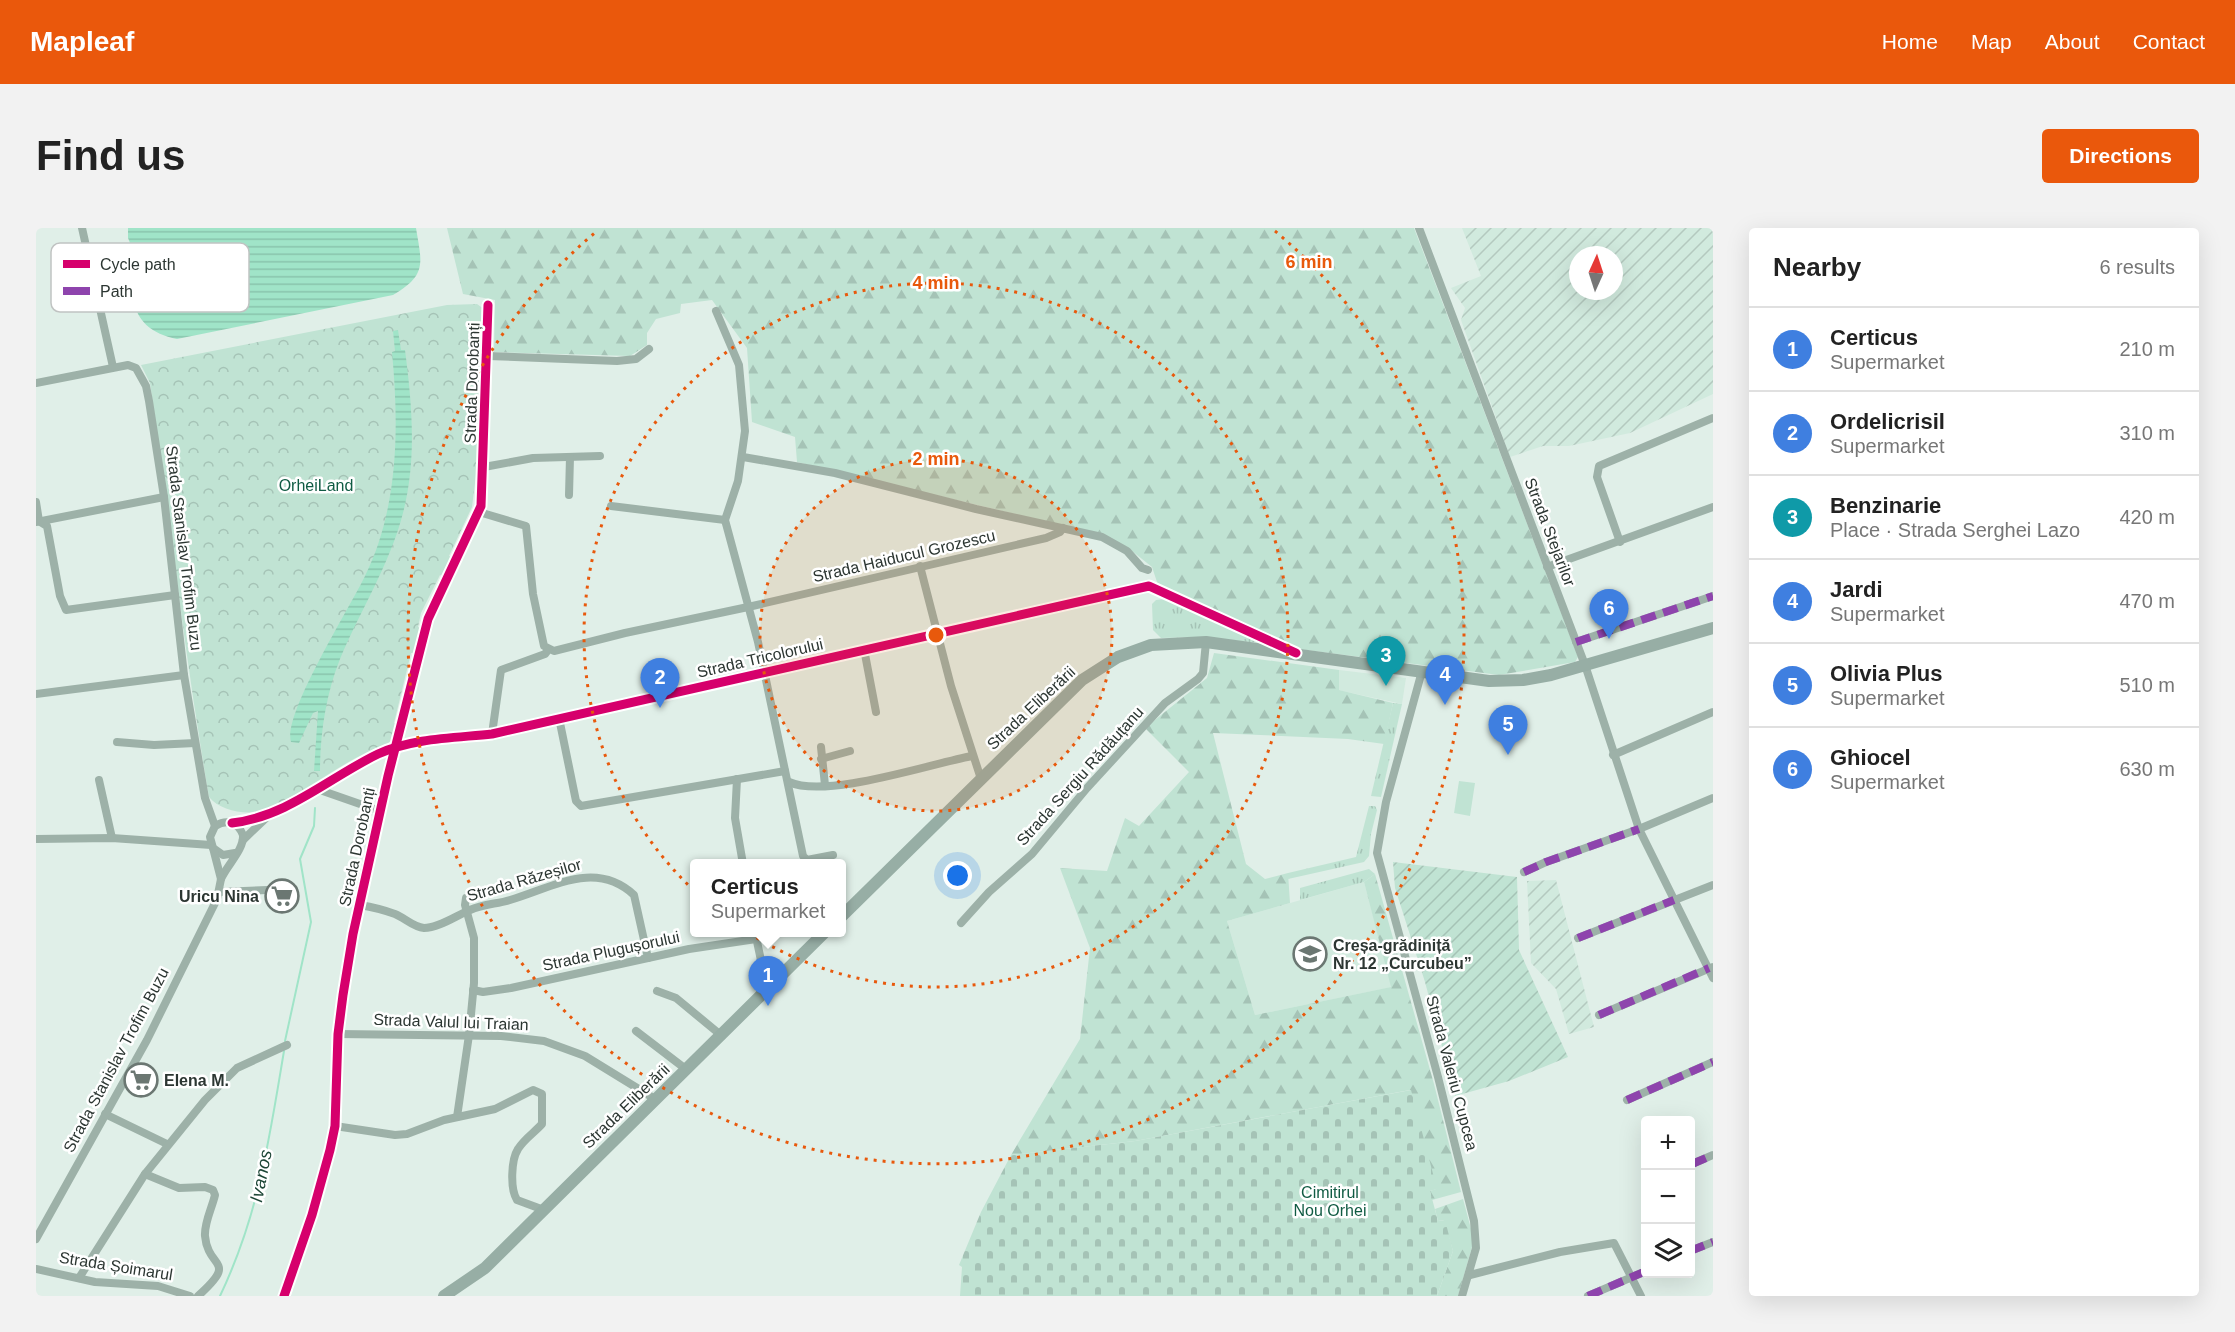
<!DOCTYPE html>
<meta charset="utf-8">
<style>
:root{--surface:#fff;--page:#f2f2f2;--text:#222;--muted:#767676;--line:#e0e0e0;--accent:#ea580c}
body{margin:0;font-family:Helvetica,sans-serif;background:var(--page);color:var(--text)}
.controls{position:absolute;right:18px;bottom:18px;display:grid;overflow:hidden;border-radius:6px;box-shadow:0 6px 24px #0002}
.controls button{width:54px;height:54px;display:grid;place-items:center;padding:0;border:0;border-bottom:2px solid var(--line);background:var(--surface);color:var(--text);font:30px sans-serif}
.compass{position:absolute;left:1533px;top:18px;width:54px;height:54px;border-radius:50%;background:var(--surface);box-shadow:0 6px 24px #0002;rotate:3deg}
.you{position:absolute;left:922px;top:648px;width:21px;height:21px;margin:-15px;border:4px solid #fff;border-radius:50%;background:#1a73e8;box-shadow:0 0 0 9px #1a73e833}
.badge{display:grid;place-items:center;width:39px;height:39px;border-radius:50%;background:var(--accent);color:#fff;font-size:20px;font-weight:700}
.pin{position:absolute;translate:-50% -50px;filter:drop-shadow(0 2px 3px #0008)}
.pin::after{content:'';position:absolute;top:32px;width:21px;height:18px;background:inherit;clip-path:polygon(0 0,100% 0,50% 100%)}
.popup{position:absolute;left:654px;top:631px;width:156px;height:78px;box-sizing:border-box;display:grid;place-content:center;border-radius:6px;background:var(--surface);filter:drop-shadow(0 2px 4px #0005);font-size:20px;white-space:nowrap;color:var(--muted)}
.popup b{font-size:22px;color:var(--text)}
.popup::after{content:'';position:absolute;left:50%;top:100%;margin-left:-12px;border:12px solid transparent;border-top-color:var(--surface)}
.list{margin:0;padding:0;list-style:none}
h2{display:flex;justify-content:space-between;align-items:center;height:78px;margin:0;padding:0 24px;font-size:26px}
h2 small{font-size:20px;font-weight:400;color:var(--muted)}
.list li{display:grid;grid-template-columns:39px 1fr auto;gap:18px;align-items:center;box-sizing:border-box;height:84px;padding:0 24px;border-top:2px solid var(--line)}
.list b{display:block;font-size:22px;white-space:nowrap}
.list p{margin:0;font-size:20px;white-space:nowrap;color:var(--muted)}
.list em{font-size:20px;font-style:normal;color:var(--muted)}
.icon{flex:none;width:33px;height:33px;fill:none;stroke:currentColor;stroke-width:2;stroke-linecap:round;stroke-linejoin:round}
.map{position:relative;flex:none;width:1677px;height:1068px;overflow:hidden;border-radius:6px}
header{display:flex;align-items:center;gap:36px;box-sizing:border-box;height:84px;padding:0 30px;background:var(--accent);color:#fff}
header strong{font-size:28px}
nav{display:flex;gap:33px;margin-inline-start:auto;font-size:21px}
.intro{display:flex;align-items:center;justify-content:space-between;box-sizing:border-box;height:144px;padding:0 36px}
h1{margin:0;font-size:42px}
.button{padding:15px 27px;border-radius:6px;background:var(--accent);color:#fff;font-size:21px;font-weight:700}
main{display:flex;gap:36px;padding:0 36px}
aside{flex:1;background:var(--surface);border-radius:6px;box-shadow:0 6px 24px #0002}
.map>svg:first-child{display:block}
.built{fill:#d1eade}
.industrial{fill:url(#industrial-furrows);fill-rule:evenodd}
.grass{fill:url(#grass-tufts)}
.forest{fill:url(#forest-firs)}
.cemetery{fill:url(#cemetery-stones)}
.park{fill:url(#park-crowns)}
.garden{fill:url(#garden-furrows)}
.pitch{fill:#c0e3d3}
.water{fill:url(#water-rules)}
.lines{fill:none;stroke-linecap:round;stroke-linejoin:round}
.stream{stroke:#a0e4c8;stroke-width:2}
.street{stroke:#9db1a8;stroke-width:8}
.secondary{stroke:#97aea5;stroke-width:12}
.quiet{stroke:#8e44ad;stroke-width:8;stroke-dasharray:15 8;stroke-linecap:butt}
.cycleway-casing{stroke:#fff;stroke-width:13}
.cycleway{stroke:#d6006c;stroke-width:9}
.ring{fill:none;stroke:#e8590c;stroke-width:3;stroke-dasharray:3 6}
.labels{text-anchor:middle;dominant-baseline:central;stroke-width:5;stroke-linejoin:round;paint-order:stroke}
.street-label{font-size:16px;fill:#2c3632;stroke:#fff}
.park-label{font-size:16px;fill:#105b43;stroke:#fff}
.poi-label{font-size:16px;font-weight:bold;fill:#2c3632;stroke:#fff;text-anchor:start}
.water-label{font-size:18px;font-style:italic;fill:#1d4636;stroke:#fff}
.key{fill:#fff;stroke:#c0c3c2;stroke-width:1.5}
.key-label{font-size:16px;fill:#2c3632}
.centre{fill:#e8590c;stroke:#fff;stroke-width:3}
.ring-label{font-size:18px;text-anchor:middle;font-weight:bold;fill:#e8590c;stroke:#fff;stroke-width:5;stroke-linejoin:round;paint-order:stroke}
</style>
<header>
<strong>Mapleaf</strong>
<nav><a>Home</a><a>Map</a><a>About</a><a>Contact</a></nav>
</header>
<div class="intro"><h1>Find us</h1><a class="button">Directions</a></div>
<main>
<div class="map">
<svg width="1677" height="1068" viewBox="0 0 1677 1068">
<defs>
<pattern id="industrial-furrows" width="10" height="10" patternUnits="userSpaceOnUse" patternTransform="scale(1.5)"><rect width="10" height="10" fill="#d1eade"/><path d="M-1 1l2-2M0 10L10 0M9 11l2-2" fill="none" stroke="#b4c9bf"/></pattern>
<pattern id="grass-tufts" width="24" height="20" patternUnits="userSpaceOnUse" patternTransform="scale(1.5)"><rect width="24" height="20" fill="#c0e3d3"/><path d="M3 7l-1-3M5 7V3M7 7l1-3M15 17l-1-3M17 17v-4M19 17l1-3" fill="none" stroke="#a5c3b6"/></pattern>
<pattern id="forest-firs" width="22" height="20" patternUnits="userSpaceOnUse" patternTransform="scale(1.5)"><rect width="22" height="20" fill="#c0e3d3"/><path d="M5 1l3.5 6h-7zM16 11l3.5 6h-7z" fill="#a5c3b6"/></pattern>
<pattern id="cemetery-stones" width="16" height="16" patternUnits="userSpaceOnUse" patternTransform="scale(1.5)"><rect width="16" height="16" fill="#c0e3d3"/><path d="M2 7V4a2 2 0 0 1 4 0v3zM10 15v-3a2 2 0 0 1 4 0v3z" fill="#a5c3b6"/></pattern>
<pattern id="park-crowns" width="20" height="18" patternUnits="userSpaceOnUse" patternTransform="scale(1.5)"><rect width="20" height="18" fill="#c0e3d3"/><path d="M2 6a3 3 0 1 1 6 0M12 15a3 3 0 1 1 6 0" fill="none" stroke="#a5c3b6"/></pattern>
<pattern id="garden-furrows" width="10" height="10" patternUnits="userSpaceOnUse" patternTransform="scale(1.5)"><rect width="10" height="10" fill="#c0e3d3"/><path d="M-1 1l2-2M0 10L10 0M9 11l2-2" fill="none" stroke="#a5c3b6"/></pattern>
<pattern id="water-rules" width="6" height="5" patternUnits="userSpaceOnUse" patternTransform="scale(1.5)"><rect width="6" height="5" fill="#a0e4c8"/><path d="M0 2.5h6" fill="none" stroke="#8ac4ac"/></pattern>
</defs>
<rect width="100%" height="100%" fill="#e0efe8"/>
<g class="built">
<polygon points="1303,442 1370,450 1366,476 1302,462"/>
<polygon points="1328,654 1356,759 1219,787 1191,693"/>
</g>
<g class="industrial">
<path d="M1426,0H1677V166L1594,205L1533,218H1507L1474,229L1425,92L1429,80L1415,60L1445,48ZM1542,27H1578V63H1542Z"/>
<polygon points="1520,652 1558,799 1533,806 1520,761 1495,735 1491,653"/>
</g>
<g class="grass">
<polygon points="1128,371 1224,415 1162,409 1125,410 1117,402 1116,376 1120,372"/>
<polygon points="1357,475 1366,476 1345,569 1335,568"/>
<polygon points="1333,578 1339,578 1341,582 1335,606 1333,628 1328,634 1252,651 1252,645 1320,629"/>
<polygon points="1333,641 1339,646 1328,654 1264,672 1264,660"/>
</g>
<g class="forest">
<polygon points="411,0 1378,0 1542,429 1539,434 1463,447 1263,421 1122,357 1116,339 1091,319 1067,307 761,234 759,209 716,194 711,120 676,72 645,76 644,85 620,91 611,105 611,117 594,128 458,124 459,72 427,66"/>
<polygon points="1178,425 1303,442 1303,462 1357,475 1348,516 1312,511 1177,505 1210,636 1229,651 1252,645 1254,675 1191,693 1219,787 1355,759 1328,654 1339,646 1398,856 1425,964 1396,972 1394,963 1400,961 1374,862 1099,913 975,927 1044,811 1054,720 1024,640 1071,643 1089,590 1103,598 1153,544 1109,500 1171,450"/>
<polygon points="1427,971 1438,1012 1422,1068 1401,1068 1417,1023 1408,992 1402,993 1399,981"/>
</g>
<polygon class="cemetery" points="1375,862 1401,961 1394,963 1402,993 1409,992 1417,1023 1401,1068 924,1068 926,1039 923,1037 945,984 975,927 1099,913"/>
<path class="park" d="M441,76L448,81L445,172H442L441,206L446,207L444,247H440L436,279L413,328L418,330L408,349L404,347L385,385L382,399L386,401L380,425H375L358,495L363,496L358,510L351,516C307,531 271,565 228,582C212,588 184,583 173,569C149,431 134,293 114,155L105,137L411,77Z"/>
<polygon class="garden" points="1357,634 1481,649 1483,722 1532,829 1473,853 1419,868 1389,754 1359,660"/>
<polygon class="pitch" points="1423,553 1439,555 1434,588 1418,585"/>
<g class="water">
<path d="M92,0H380C386,36 391,47 357,67L141,111C116,106 99,93 97,67C96,56 97,48 92,38L98,25L92,10Z"/>
<path d="M362,102L365,122H369C376,176 381,231 367,285C354,336 324,383 304,431C290,466 284,506 284,543H278L282,483L277,485L263,515L255,514C246,487 315,378 329,348C363,279 363,198 356,124L359,123L357,103Z"/>
</g>
<g class="lines">
<g class="stream">
<polyline points="249,813 275,694 264,631 278,598 279,580"/>
<path d="M184,1068C223,986 233,912 248,823"/>
</g>
<g class="street">
<polyline points="46,0 77,139"/>
<polyline points="1383,0 1549,437 1603,601 1677,750"/>
<polyline points="680,83 703,137 709,203 702,253 689,292 722,414 767,628 771,632 797,627"/>
<polyline points="452,128 581,133 600,131 613,121"/>
<polyline points="0,155 92,137 100,140 110,158 113,173 128,269 148,447 169,570 179,598"/>
<polyline points="707,229 799,245 940,281 1066,309 1091,323 1106,340 1112,342"/>
<polyline points="448,239 497,230 564,228"/>
<polyline points="533,267 534,229"/>
<polyline points="0,274 3,293 11,298 24,368 30,382 139,367"/>
<polyline points="575,278 689,292"/>
<polyline points="443,284 490,298 497,366 508,418 518,423 589,405 712,379 1010,310 1024,304 1027,300"/>
<polyline points="0,294 128,269"/>
<polyline points="1584,314 1561,249 1563,238 1677,190"/>
<polyline points="884,338 915,458 945,551"/>
<polyline points="1511,339 1677,279"/>
<polyline points="1540,414 1677,368"/>
<polyline points="828,421 840,484"/>
<polyline points="1386,443 1350,574 1341,625 1402,849 1438,993 1440,1020 1426,1068"/>
<polyline points="0,466 148,447"/>
<polyline points="523,490 540,573 545,578 749,543"/>
<polyline points="456,506 465,442 509,426 512,422"/>
<polyline points="81,514 118,517 159,515"/>
<polyline points="785,519 789,557"/>
<polyline points="1577,527 1677,484"/>
<polyline points="785,531 814,523"/>
<polyline points="701,551 699,590 707,636"/>
<polyline points="63,552 76,610"/>
<path d="M753,554C790,571 894,536 936,528"/>
<polyline points="281,561 344,583"/>
<path d="M196,595C251,589 294,549 342,526C377,510 418,510 456,506L1113,358L1256,423"/>
<polyline points="0,611 76,610 175,617"/>
<polyline points="207,612 230,590"/>
<polyline points="1488,644 1510,634 1603,601 1677,570"/>
<path d="M185,651C191,637 208,622 207,607C202,594 191,591 179,598L174,609L177,620L187,627L199,625"/>
<polyline points="183,664 258,661"/>
<path d="M324,677C336,679 348,682 359,686C369,690 377,699 388,700C403,700 421,687 434,682C447,676 461,676 474,672C516,660 559,631 598,667L612,730"/>
<polyline points="925,695 953,664 996,626 1051,560 1129,475 1162,451 1167,445 1170,414"/>
<polyline points="719,704 731,761"/>
<polyline points="1542,710 1677,657"/>
<polyline points="437,762 447,764 475,760 653,721 720,711"/>
<polyline points="621,763 640,770 686,808"/>
<polyline points="1563,787 1677,739"/>
<polyline points="600,803 651,842"/>
<polyline points="302,806 465,808 508,813 549,828 619,871"/>
<polyline points="1591,872 1677,834"/>
<polyline points="69,886 131,916"/>
<polyline points="421,889 433,807 438,755 438,710 429,677 430,670"/>
<path d="M299,898L359,907L371,906L408,892L459,881L497,862L506,866V896C499,904 488,911 482,921C475,932 474,961 481,972L508,982"/>
<polyline points="1656,936 1677,927"/>
<path d="M109,946L143,960L169,959L177,962L179,967C176,980 168,995 169,1008C172,1042 203,1031 162,1068"/>
<polyline points="0,1011 111,812 181,671 185,651 177,620"/>
<polyline points="1654,1023 1677,1014"/>
<polyline points="0,1041 59,1054 122,1058 154,1068"/>
<polyline points="1434,1047 1524,1024 1578,1015 1605,1068"/>
<polyline points="43,1050 109,946 169,872 201,840 251,817"/>
<polyline points="248,1068 276,987 294,922 299,898 302,806 307,767 317,706 352,548 392,391 445,278 452,77"/>
<polyline points="1552,1068 1610,1043"/>
</g>
<g class="secondary">
<polyline points="806,688 1046,452 1082,429 1115,417 1170,414 1453,453 1487,452 1515,447 1677,400"/>
<polyline points="408,1068 449,1040 789,704"/>
</g>
<g class="quiet">
<polyline points="1540,414 1677,368"/>
<polyline points="1488,644 1510,634 1603,601"/>
<polyline points="1542,710 1638,672"/>
<polyline points="1563,787 1673,740"/>
<polyline points="1591,872 1677,834"/>
<polyline points="1656,936 1677,927"/>
<polyline points="1654,1023 1677,1014"/>
<polyline points="1552,1068 1610,1043"/>
</g>
<defs>
<g id="cycleway">
<path d="M196,595C251,589 294,549 342,526C377,510 418,510 456,506L1113,358L1260,425"/>
<polyline points="248,1068 276,987 294,922 299,898 302,806 307,767 317,706 352,548 392,391 445,278 452,77"/>
</g>
</defs>
<use href="#cycleway" class="cycleway-casing"/>
<use href="#cycleway" class="cycleway"/>
</g>
<circle cx="900" cy="407" r="176" fill="#e8590c" fill-opacity=".12"/>
<g class="ring">
<circle cx="900" cy="407" r="176"/>
<circle cx="900" cy="407" r="352"/>
<path d="M1239 3A528 528 0 1 1 561 3"/>
</g>
<defs>
<symbol id="supermarket-ring" viewBox="-11 -11 22 22"><circle r="9.5" fill="#fff" stroke="#6b7772" stroke-width="1.5"/><path d="M-6-5.5h2.5l.6 2H6L4.5 2H-2.5L-4.4-4H-6ZM-1.5 3.2a1.3 1.3 0 1 0 .1 0ZM3 3.2a1.3 1.3 0 1 0 .1 0Z" fill="#6b7772"/></symbol>
<symbol id="school-ring" viewBox="-11 -11 22 22"><circle r="9.5" fill="#fff" stroke="#6b7772" stroke-width="1.5"/><path d="M0-5L7-2L0 1L-7-2ZM-4 1L0 2.5L4 1V4Q0 6-4 4Z" fill="#6b7772"/></symbol>
</defs>
<g fill-rule="evenodd">
<use href="#supermarket-ring" x="227" y="649" width="38" height="38"/>
<use href="#school-ring" x="1255" y="707" width="38" height="38"/>
<use href="#supermarket-ring" x="86" y="833" width="38" height="38"/>
</g>
<g class="labels">
<g class="street-label">
<text transform="translate(436 155) rotate(-88)">Strada Dorobanți</text>
<text transform="translate(1514 304) rotate(69)">Strada Stejarilor</text>
<text transform="translate(148 320) rotate(83)">Strada Stanislav Trofim Buzu</text>
<text transform="translate(868 328) rotate(-13)">Strada Haiducul Grozescu</text>
<text transform="translate(724 430) rotate(-13)">Strada Tricolorului</text>
<text transform="translate(995 480) rotate(-43)">Strada Eliberării</text>
<text transform="translate(1044 548) rotate(-48)">Strada Sergiu Rădăuțanu</text>
<text transform="translate(321 619) rotate(-78)">Strada Dorobanți</text>
<text transform="translate(488 652) rotate(-16)">Strada Răzeșilor</text>
<text transform="translate(575 723) rotate(-12)">Strada Plugușorului</text>
<text transform="translate(415 794) rotate(2)">Strada Valul lui Traian</text>
<text transform="translate(80 832) rotate(-62)">Strada Stanislav Trofim Buzu</text>
<text transform="translate(1416 845) rotate(75)">Strada Valeriu Cupcea</text>
<text transform="translate(590 878) rotate(-44)">Strada Eliberării</text>
<text transform="translate(80 1038) rotate(9)">Strada Șoimarul</text>
</g>
<g class="park-label">
<text x="280" y="257">OrheiLand</text>
<text x="1294" y="964">Cimitirul<tspan x="1294" dy="18">Nou Orhei</tspan></text>
</g>
<g class="poi-label">
<text x="223" y="668" text-anchor="end">Uricu Nina</text>
<text x="1297" y="717">Creșa-grădiniță<tspan x="1297" dy="18">Nr. 12 „Curcubeu”</tspan></text>
<text x="128" y="852">Elena M.</text>
</g>
<g class="water-label">
<text transform="translate(225 948) rotate(-79)">Ivanos</text>
</g>
</g>
<rect x="15" y="15" width="198" height="69" rx="9" class="key"/>
<rect x="27" y="32" width="27" height="8" fill="#d6006c"/>
<rect x="27" y="59" width="27" height="8" fill="#8e44ad"/>
<g class="key-label">
<text x="64" y="42">Cycle path</text>
<text x="64" y="69">Path</text>
</g>
<circle cx="900" cy="407" r="9" class="centre"/>
<g class="ring-label">
<text x="1273" y="40">6 min</text>
<text x="900" y="61">4 min</text>
<text x="900" y="237">2 min</text>
</g>
</svg>
<div class="controls">
<button>+</button>
<button>−</button>
<button><svg class="icon" aria-label="layers" viewBox="0 0 24 24"><path d="M12 4l9 5-9 5-9-5zM3 14l9 5 9-5"/></svg></button>
</div>
<svg class="compass" viewBox="-18 -18 36 36"><path d="M0-13l5 13h-10z" fill="#e53935"/><path d="M0 13l5-13h-10z" fill="#767676"/></svg>
<div class="you"></div>
<div class="pin badge" style="left:732px;top:778px;background:#3f7fe0">1</div>
<div class="popup"><b>Certicus</b>Supermarket</div>
<div class="pin badge" style="left:624px;top:480px;background:#3f7fe0">2</div>
<div class="pin badge" style="left:1350px;top:458px;background:#0f9aa8">3</div>
<div class="pin badge" style="left:1409px;top:477px;background:#3f7fe0">4</div>
<div class="pin badge" style="left:1472px;top:527px;background:#3f7fe0">5</div>
<div class="pin badge" style="left:1573px;top:411px;background:#3f7fe0">6</div>
</div>
<aside>
<h2>Nearby<small>6 results</small></h2>
<ul class="list">
<li><span class="badge" style="background:#3f7fe0">1</span><div><b>Certicus</b><p>Supermarket</p></div><em>210 m</em></li>
<li><span class="badge" style="background:#3f7fe0">2</span><div><b>Ordelicrisil</b><p>Supermarket</p></div><em>310 m</em></li>
<li><span class="badge" style="background:#0f9aa8">3</span><div><b>Benzinarie</b><p>Place · Strada Serghei Lazo</p></div><em>420 m</em></li>
<li><span class="badge" style="background:#3f7fe0">4</span><div><b>Jardi</b><p>Supermarket</p></div><em>470 m</em></li>
<li><span class="badge" style="background:#3f7fe0">5</span><div><b>Olivia Plus</b><p>Supermarket</p></div><em>510 m</em></li>
<li><span class="badge" style="background:#3f7fe0">6</span><div><b>Ghiocel</b><p>Supermarket</p></div><em>630 m</em></li>
</ul>
</aside>
</main>
